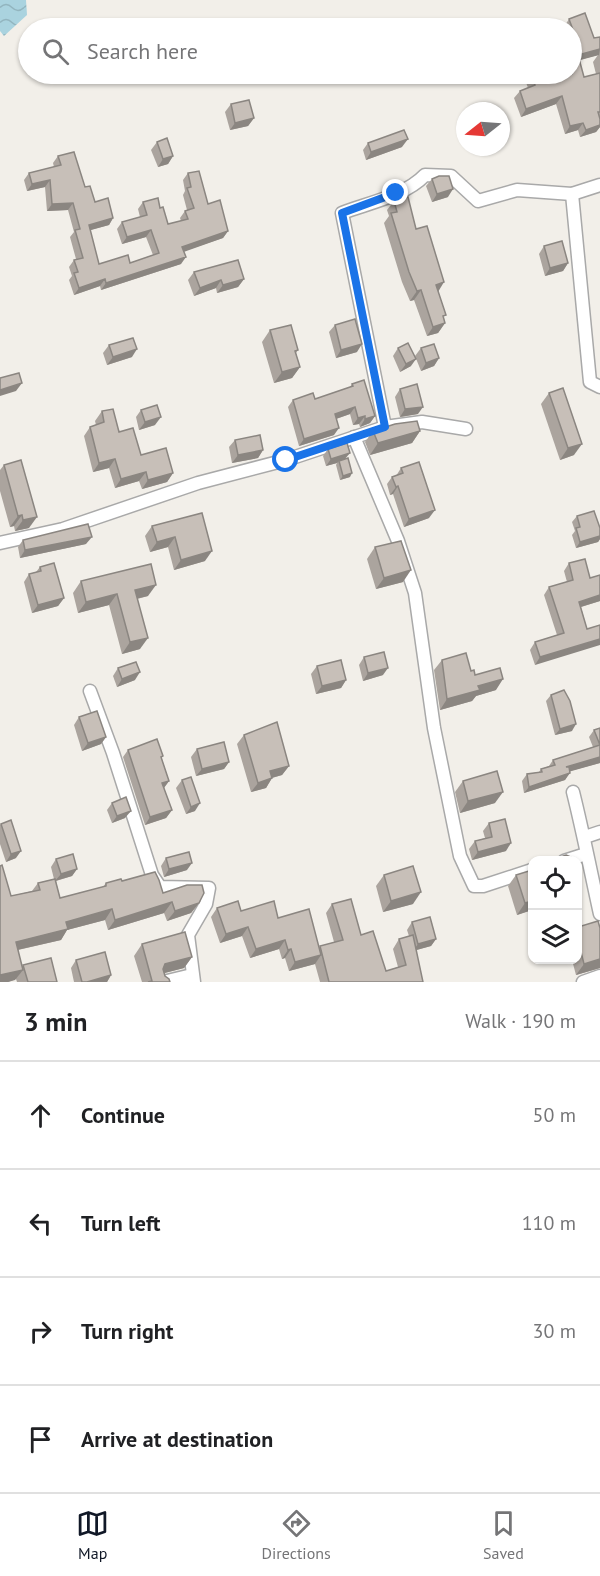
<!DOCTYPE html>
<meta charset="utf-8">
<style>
:root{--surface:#fff;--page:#f2f2f2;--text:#202124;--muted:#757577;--line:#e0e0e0;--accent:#111827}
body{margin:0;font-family:"PT Sans",sans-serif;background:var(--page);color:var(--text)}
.controls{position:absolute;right:18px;bottom:18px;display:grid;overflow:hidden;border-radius:12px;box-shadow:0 2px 4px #0004}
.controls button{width:54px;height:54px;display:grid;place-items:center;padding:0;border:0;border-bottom:2px solid var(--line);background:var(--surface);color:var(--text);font:30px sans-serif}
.compass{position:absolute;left:456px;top:102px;width:54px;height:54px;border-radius:50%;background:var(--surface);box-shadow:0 2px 4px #0004;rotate:253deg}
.stop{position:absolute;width:18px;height:18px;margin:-14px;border:4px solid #1a73e8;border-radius:50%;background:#fff}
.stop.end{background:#1a73e8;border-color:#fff;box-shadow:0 2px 6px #0008}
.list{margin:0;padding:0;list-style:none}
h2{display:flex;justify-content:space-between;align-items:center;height:78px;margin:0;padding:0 24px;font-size:26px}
h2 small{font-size:20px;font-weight:400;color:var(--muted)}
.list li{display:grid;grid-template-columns:39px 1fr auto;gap:18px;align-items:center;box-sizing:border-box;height:108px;padding:0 24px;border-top:2px solid var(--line)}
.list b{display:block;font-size:22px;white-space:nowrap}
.list em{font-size:20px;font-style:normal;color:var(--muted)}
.icon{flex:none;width:33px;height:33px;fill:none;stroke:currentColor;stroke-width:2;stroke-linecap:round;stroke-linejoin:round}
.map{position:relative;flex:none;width:600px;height:982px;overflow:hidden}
.search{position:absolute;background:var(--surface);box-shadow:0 2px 4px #0004;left:18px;right:18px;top:18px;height:66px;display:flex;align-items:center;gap:15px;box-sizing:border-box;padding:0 21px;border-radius:33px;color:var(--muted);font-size:22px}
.sheet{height:510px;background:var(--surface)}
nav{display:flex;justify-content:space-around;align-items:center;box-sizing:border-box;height:84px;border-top:2px solid var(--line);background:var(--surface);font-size:16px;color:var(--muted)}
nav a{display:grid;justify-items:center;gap:3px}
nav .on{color:var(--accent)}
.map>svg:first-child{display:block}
.water{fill:url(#water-waves)}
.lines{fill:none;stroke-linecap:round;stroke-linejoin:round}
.street-casing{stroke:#a9a9a9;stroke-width:15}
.street{stroke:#fff;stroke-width:12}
.wall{fill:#aba49e;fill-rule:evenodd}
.shaded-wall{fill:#8b8681}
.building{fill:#c7bfb8;stroke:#8b8681;stroke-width:1.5}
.route{stroke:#1a73e8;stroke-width:8}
</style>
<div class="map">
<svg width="600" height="982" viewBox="0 0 600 982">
<defs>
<pattern id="water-waves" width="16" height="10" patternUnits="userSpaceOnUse" patternTransform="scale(1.5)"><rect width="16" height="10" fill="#aad3df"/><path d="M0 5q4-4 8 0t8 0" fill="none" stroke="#92b5bf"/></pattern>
</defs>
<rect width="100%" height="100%" fill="#f2efe9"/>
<polygon class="water" points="0,0 26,0 27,15 4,36 0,31"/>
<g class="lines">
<defs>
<g id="street">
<polyline points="572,194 590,382 600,387"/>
<path d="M385,427L342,213C368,203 405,196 425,175L451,176L478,201L517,190L572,194L600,185"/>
<polyline points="354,437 398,541 415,593 434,728 460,856 474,886 483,886 532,870"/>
<polyline points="0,543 63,529 198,483 286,460 385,427 422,422 466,429"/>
<polyline points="90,691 113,753 152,875 160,887 209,888 206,904 188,935 194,982"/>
<path d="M573,792C583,832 591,873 600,914"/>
<polyline points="585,837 600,832"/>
<polyline points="564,861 586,854"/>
<polyline points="163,982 192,975"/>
<polyline points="583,982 600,976"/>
</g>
</defs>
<use href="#street" class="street-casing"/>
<use href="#street" class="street"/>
</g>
<g class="wall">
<path d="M569,19L594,38L600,37V127L596,132L580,137L578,130L565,134L556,104L521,117L514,98L520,91L528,88L523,74H572V28H564V27ZM598,55L593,62L596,74L584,77L579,60Z"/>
<polygon points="231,104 254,118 248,126 230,130 225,112"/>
<polygon points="157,142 173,156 168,164 158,167 151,150"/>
<polygon points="368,143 402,147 366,160 363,150"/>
<polygon points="58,156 85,187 95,202 113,218 109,225 90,230 99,264 130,263 153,255 146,237 122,244 117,229 122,222 140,217 138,209 143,202 160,208 168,224 181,221 180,218 185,211 187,210 183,195 185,191 183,180 188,173 208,204 228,231 223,238 184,251 181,264 101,290 100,286 74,295 69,280 72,276 69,267 74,260 76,259 70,237 74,232 68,210 47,211 45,187 27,191 24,180 29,173 54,167 53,163"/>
<polygon points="432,179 448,197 432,202 426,186"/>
<polygon points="394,201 416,229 438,291 445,323 438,333 427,336 414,300 410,301 402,282 384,223 389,216 387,210"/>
<polygon points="544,246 568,263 563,271 545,276 539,254"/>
<polygon points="194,272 244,279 238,287 217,293 216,288 194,296 188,280"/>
<polygon points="335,325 357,352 336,358 329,332"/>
<polygon points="270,330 298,350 296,353 300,367 292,378 274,383 262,342"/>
<polygon points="109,345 132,357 107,365 103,353"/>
<polygon points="398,348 411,366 400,372 393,356"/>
<polygon points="421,348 439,358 434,366 421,371 415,356"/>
<polygon points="352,384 375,416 370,423 360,427 359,424 353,425 350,414 336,419 334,435 299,446 288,407 293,400 315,399 350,387"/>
<polygon points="400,389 418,414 400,417 395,397"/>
<polygon points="549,393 574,455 560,460 541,404"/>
<polygon points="141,410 155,425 139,430 136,417"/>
<polygon points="102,411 141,455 173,473 167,482 142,489 139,481 115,488 109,468 93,472 84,436 90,427 96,425 95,421"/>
<polygon points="373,431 420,431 412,443 370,455 365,442"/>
<polygon points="235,440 263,450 258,458 232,463 229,447"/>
<polygon points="328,449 345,459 350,477 340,480 336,465 337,463 326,466 323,456"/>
<polygon points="4,465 29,528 15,531 14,526 10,527 0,491 0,470"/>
<polygon points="401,468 429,518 404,527 393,494 390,495 387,484 392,477 396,476"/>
<polygon points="202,513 205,561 174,570 168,547 150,552 145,536 152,526"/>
<polygon points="577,516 600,528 600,539 598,542 576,548 572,535 575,531 572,522"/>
<polygon points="23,540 86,544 20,558 18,547"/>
<polygon points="375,547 403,582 376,589 367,559"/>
<polygon points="569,563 590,578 600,575 600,601 581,607 587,629 535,665 530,650 535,642 557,635 544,595 549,587 567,582 564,571"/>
<polygon points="40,567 64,598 58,606 32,613 24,582 29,574 36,572"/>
<polygon points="81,581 148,596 137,599 140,649 122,654 109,605 78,613 73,593"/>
<polygon points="364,657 383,675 363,681 359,665"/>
<polygon points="442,660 475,675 496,690 476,696 472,701 440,710 434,670"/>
<polygon points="317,666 346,680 341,688 316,694 311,674"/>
<polygon points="118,668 135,680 117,687 113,676"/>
<polygon points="551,695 572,731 555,735 546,701"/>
<polygon points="79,717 106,737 101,744 82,751 74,725"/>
<polygon points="600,728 600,763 570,771 565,780 524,793 522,781 527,774 539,772 541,769 549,766 553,760 593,747 589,737 594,730"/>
<polygon points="244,735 289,766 282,775 272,778 266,788 251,792 237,744"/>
<polygon points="197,749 229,762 224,769 196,776 191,757"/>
<polygon points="128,750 162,759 169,781 164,788 172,810 166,818 145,825 123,757"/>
<polygon points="182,780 195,811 186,814 176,788"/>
<polygon points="463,781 495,803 460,813 455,792"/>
<polygon points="112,803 125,818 112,823 107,810"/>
<polygon points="489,823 506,851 472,860 469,849 475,841 485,838 483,831"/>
<polygon points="1,824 16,858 6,862 0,844 0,825"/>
<polygon points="166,858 187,870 164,877 161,866"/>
<polygon points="56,859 77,869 72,876 56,881 60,898 103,887 106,883 122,881 199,903 191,913 167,921 164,913 108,930 105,920 67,930 61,940 18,950 22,967 23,965 57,982 17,982 16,979 8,982 0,982 11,896 32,891 38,883 54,879 51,867"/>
<polygon points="384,875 413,904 383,912 376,886"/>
<polygon points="516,875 532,910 517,915 508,886"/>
<polygon points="332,904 361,935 386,971 398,967 393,949 399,939 409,936 407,930 412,922 436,939 431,946 416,950 423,982 320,982 315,964 289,971 285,958 282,959 279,949 250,958 242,936 220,943 211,917 217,908 241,911 278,918 319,947 334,942 326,913"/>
<polygon points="578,927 600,968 576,975 572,960 578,960"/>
<polygon points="142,944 192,957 184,968 164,973 165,976 170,982 142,982 134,956"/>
<polygon points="76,960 111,975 107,982 74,982 71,968"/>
</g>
<g class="shaded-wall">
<polygon points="600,49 599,55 573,62 578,55"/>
<polygon points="562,96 556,104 521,117 526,109"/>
<polygon points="254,118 248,126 230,130 235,123"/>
<polygon points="583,123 578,130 565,134 570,126"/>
<polygon points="600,125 600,127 596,132 580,137 586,130"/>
<polygon points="408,139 402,147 366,160 371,152"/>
<polygon points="173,156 168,164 158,167 163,159"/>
<polygon points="50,180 45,187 27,191 32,184"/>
<polygon points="453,189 448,197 432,202 437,194"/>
<polygon points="73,203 68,210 47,211 52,204"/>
<polygon points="113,218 109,225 84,232 89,225"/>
<polygon points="151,230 146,237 122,244 127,237"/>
<polygon points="228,231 223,238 178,254 182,247"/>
<polygon points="186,257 181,264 101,290 106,283"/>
<polygon points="568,263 563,271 545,276 550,268"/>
<polygon points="105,279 100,286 74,295 79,288"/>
<polygon points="244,279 238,287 217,293 223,285"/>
<polygon points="221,280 216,288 194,296 200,288"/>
<polygon points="444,282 438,292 436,285"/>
<polygon points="421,290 414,300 410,301 417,291"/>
<polygon points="445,323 438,333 427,336 433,327"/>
<polygon points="362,344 357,352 336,358 341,350"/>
<polygon points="137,349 132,357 107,365 113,357"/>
<polygon points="439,358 434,366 421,371 426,363"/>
<polygon points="416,359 411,366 400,372 406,364"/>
<polygon points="300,367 292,378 274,383 282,372"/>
<polygon points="22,383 16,391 0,396 0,390"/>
<polygon points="355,407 350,414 330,421 335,414"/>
<polygon points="423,407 418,414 400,417 405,409"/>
<polygon points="365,416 359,424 353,425 358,418"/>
<polygon points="375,416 370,423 360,427 365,419"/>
<polygon points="161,417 155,425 139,430 145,422"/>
<polygon points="339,428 334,435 299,446 304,439"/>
<polygon points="420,431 412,443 370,455 378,443"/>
<polygon points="582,444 574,455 560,460 568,448"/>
<polygon points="263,450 258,458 232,463 238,455"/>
<polygon points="350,453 344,460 339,461 337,463 326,466 331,459"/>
<polygon points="115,459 109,468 93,472 99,463"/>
<polygon points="146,472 139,481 115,488 121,479"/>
<polygon points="173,473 167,482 142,489 148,480"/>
<polygon points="352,473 350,477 340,480 343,476"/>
<polygon points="398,486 393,494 390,495 396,487"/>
<polygon points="435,510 429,518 404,527 409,519"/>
<polygon points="22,515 14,526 10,527 18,516"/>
<polygon points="37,517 29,528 15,531 23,520"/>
<polygon points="600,536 600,539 598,542 576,548 580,542"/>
<polygon points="92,537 86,544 20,558 25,550"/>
<polygon points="175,537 168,547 150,552 157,542"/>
<polygon points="212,551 205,561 174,570 181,560"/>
<polygon points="411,570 403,582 376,589 384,578"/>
<polygon points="156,585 148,596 127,601 135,590"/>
<polygon points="117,594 109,605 78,613 86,602"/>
<polygon points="600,595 600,601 574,609 579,602"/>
<polygon points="64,598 58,606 32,613 38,605"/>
<polygon points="148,638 140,649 122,654 130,642"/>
<polygon points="600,639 600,645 535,665 540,657"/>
<polygon points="388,668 383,675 363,681 368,673"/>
<polygon points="140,672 135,680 117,687 122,679"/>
<polygon points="503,679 496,690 476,696 472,701 440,710 447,699 478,686"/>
<polygon points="346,680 341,688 316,694 322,686"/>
<polygon points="576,724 572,731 555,735 560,729"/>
<polygon points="106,737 101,744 82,751 88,743"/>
<polygon points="600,757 600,763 561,774 566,767"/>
<polygon points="229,762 224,769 196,776 202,769"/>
<polygon points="289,766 282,775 264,780 270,771"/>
<polygon points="570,773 565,780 524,793 529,787"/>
<polygon points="272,778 266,788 251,792 258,783"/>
<polygon points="169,781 163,789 162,783"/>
<polygon points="503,792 495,803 460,813 468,801"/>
<polygon points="200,803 195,811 186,814 191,807"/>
<polygon points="172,810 166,818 145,825 150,817"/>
<polygon points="131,811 125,818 112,823 117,816"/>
<polygon points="511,843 506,851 472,860 478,852"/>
<polygon points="21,851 16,858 6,862 11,854"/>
<polygon points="192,863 187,870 164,877 169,869"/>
<polygon points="77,869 72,876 55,881 61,874"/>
<polygon points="421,892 413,904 383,912 391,901"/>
<polygon points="532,901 532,910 517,915 525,903"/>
<polygon points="172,902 164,913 108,930 115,920"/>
<polygon points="199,903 191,913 167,921 175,911"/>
<polygon points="112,909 105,920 67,930 61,940 8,952 16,942 66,922"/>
<polygon points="248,927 242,936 220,943 226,934"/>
<polygon points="436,939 431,946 413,951 418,944"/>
<polygon points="285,940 279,949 250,958 256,949"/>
<polygon points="291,949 285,958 282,959 288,950"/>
<polygon points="321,955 315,964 289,971 295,962"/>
<polygon points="192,957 184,968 161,974 165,964"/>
<polygon points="600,959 600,968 576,975 584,964"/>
<polygon points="23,970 15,980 8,982 0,982 0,975"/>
<polygon points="111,975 107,982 87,982"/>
</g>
<g class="building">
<polygon points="585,13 594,38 600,37 600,49 578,55 584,77 600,73 600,112 598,112 600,119 600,125 586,130 583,123 570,126 562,96 526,109 520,91 535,85 531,74 572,74 572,42 577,41 569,19"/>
<polygon points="249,100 254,118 235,123 231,104"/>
<polygon points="404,130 408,139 371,152 368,143"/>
<polygon points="167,138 173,156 163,159 157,142"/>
<polygon points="74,152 85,187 90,186 95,202 108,198 113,218 89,225 99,264 128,255 130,263 159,253 151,230 127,237 122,222 147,215 143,202 158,198 160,208 163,207 168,224 188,219 185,211 194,208 187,188 191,187 188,173 199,171 208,204 220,200 228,231 182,247 186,257 106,283 105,279 79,288 74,273 78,272 74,260 83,258 75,230 80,229 73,203 52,204 50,180 32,184 29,173 61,165 58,156"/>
<polygon points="439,176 449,176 453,189 437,194 432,179"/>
<polygon points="408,197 416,229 427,226 444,282 436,285 446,315 443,316 445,323 433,327 421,290 417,291 409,272 391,213 397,212 394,201"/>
<polygon points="562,241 568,263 550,268 544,246"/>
<polygon points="238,260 244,279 223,285 221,280 200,288 194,272"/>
<polygon points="355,319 362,344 341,350 335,325"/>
<polygon points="291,325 298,350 295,351 300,367 282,372 270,330"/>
<polygon points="133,338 137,349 113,357 109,345"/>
<polygon points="408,343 416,359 406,364 398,348"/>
<polygon points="434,344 439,358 426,363 421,348"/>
<polygon points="19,373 22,383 0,390 0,378"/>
<polygon points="364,380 375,416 365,419 365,416 358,418 355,407 335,414 339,428 304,439 293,400 313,393 315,399 353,386 352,384"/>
<polygon points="417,384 423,407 405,409 400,389"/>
<polygon points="563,388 582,444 568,448 549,393"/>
<polygon points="157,405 161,417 145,422 141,410"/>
<polygon points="113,409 119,432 133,428 141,455 166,448 173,473 148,480 146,472 121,479 115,459 99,463 90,427 104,422 102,411"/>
<polygon points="417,421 420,431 378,443 373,431 395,424"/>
<polygon points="260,435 263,450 238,455 235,440"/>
<polygon points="347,443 350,453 331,459 328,449"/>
<polygon points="348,458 352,473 343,476 339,461"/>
<polygon points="21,460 37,517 23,520 22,515 18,516 4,465"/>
<polygon points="419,462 435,510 409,519 398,486 396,487 392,477 403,473 401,468"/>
<polygon points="594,511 600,528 600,536 580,542 576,528 580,527 577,516"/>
<polygon points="202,513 212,551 181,560 175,537 157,542 152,526"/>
<polygon points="88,524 92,537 25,550 23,540"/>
<polygon points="401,541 411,570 384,578 375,547"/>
<polygon points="585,559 590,578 600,575 600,595 579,602 587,629 600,625 600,639 540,657 535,642 564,633 549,587 573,580 569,563"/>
<polygon points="54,563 64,598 38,605 29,574 41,571 40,567"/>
<polygon points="151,564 156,585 135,590 148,638 130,642 117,594 86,602 81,581"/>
<polygon points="384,652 388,668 368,673 364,657"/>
<polygon points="466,653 471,671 474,670 475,675 500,668 503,679 478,686 480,690 447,699 442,660"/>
<polygon points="341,660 346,680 322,686 317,666"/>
<polygon points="136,662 140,672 122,679 118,668"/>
<polygon points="564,690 570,701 576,724 560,729 551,695"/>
<polygon points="97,711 106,737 88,743 79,717"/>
<polygon points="277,722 289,766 270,771 272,778 258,783 244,735"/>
<polygon points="600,728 600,757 566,767 569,767 570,773 529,787 527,774 542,772 541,769 555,765 553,760 600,745 594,730"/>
<polygon points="157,739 163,756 161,757 169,781 162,783 172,810 150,817 128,750"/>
<polygon points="224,742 229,762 202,769 197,749"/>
<polygon points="497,771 503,792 468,801 463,781"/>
<polygon points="191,777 200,803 191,807 182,780"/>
<polygon points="126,797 131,811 117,816 112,803"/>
<polygon points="505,819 511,843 478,852 475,841 492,837 489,823"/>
<polygon points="11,820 21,851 11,854 1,824"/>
<polygon points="189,852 192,863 169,869 166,858"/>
<polygon points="73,854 77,869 61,874 56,859"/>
<polygon points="566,855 573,858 574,861 550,861"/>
<polygon points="2,865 11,896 40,890 38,883 55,879 60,898 106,886 106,883 121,879 122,881 155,872 159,880 163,893 187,885 202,885 204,893 199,903 175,911 172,902 115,920 112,909 66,922 68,929 16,942 23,970 0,975 0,866"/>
<polygon points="413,866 421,892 391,901 384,875"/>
<polygon points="532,870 532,901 525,903 516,875"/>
<polygon points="578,873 581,886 578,887"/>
<polygon points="351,899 361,935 373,931 386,971 406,965 399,939 413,935 423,982 329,982 320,946 343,940 332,904"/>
<polygon points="238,901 241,911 274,901 278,918 309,909 321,955 295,962 291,949 288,950 285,940 256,949 248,927 226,934 217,908"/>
<polygon points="430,917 436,939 418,944 412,922"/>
<polygon points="598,921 600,928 600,959 584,964 578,940 578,927"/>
<polygon points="185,932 192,957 165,964 163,969 165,976 169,979 170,982 148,982 152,981 142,944"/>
<polygon points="105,952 111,975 87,982 82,982 76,960"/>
<polygon points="51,958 57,982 28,982 23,965"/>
</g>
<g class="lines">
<polyline class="route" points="286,460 385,427 342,213 396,193"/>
</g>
</svg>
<div class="controls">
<button><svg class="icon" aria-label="locate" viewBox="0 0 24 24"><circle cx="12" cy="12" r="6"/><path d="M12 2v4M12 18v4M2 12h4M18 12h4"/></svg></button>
<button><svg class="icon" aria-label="layers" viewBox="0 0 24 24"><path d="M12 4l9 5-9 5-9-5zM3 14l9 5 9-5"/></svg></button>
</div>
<svg class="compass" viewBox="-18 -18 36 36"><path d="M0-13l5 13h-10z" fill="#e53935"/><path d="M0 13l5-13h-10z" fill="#757577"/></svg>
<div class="stop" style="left:286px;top:460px"></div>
<div class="stop end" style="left:396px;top:193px"></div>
<div class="search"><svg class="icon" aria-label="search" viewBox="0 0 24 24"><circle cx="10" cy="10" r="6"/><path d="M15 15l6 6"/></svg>Search here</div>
</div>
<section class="sheet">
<h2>3 min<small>Walk · 190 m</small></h2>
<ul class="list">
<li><svg class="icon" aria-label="ahead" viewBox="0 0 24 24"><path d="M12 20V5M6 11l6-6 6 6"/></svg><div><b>Continue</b></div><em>50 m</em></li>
<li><svg class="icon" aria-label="left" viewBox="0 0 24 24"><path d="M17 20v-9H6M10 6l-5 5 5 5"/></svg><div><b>Turn left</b></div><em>110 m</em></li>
<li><svg class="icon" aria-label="right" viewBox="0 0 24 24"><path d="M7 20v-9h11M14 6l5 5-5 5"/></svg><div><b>Turn right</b></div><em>30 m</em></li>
<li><svg class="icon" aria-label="arrive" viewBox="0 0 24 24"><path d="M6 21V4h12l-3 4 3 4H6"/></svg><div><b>Arrive at destination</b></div></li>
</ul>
</section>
<nav>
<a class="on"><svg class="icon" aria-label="map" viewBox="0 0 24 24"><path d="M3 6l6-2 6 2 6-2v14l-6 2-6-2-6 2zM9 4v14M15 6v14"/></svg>Map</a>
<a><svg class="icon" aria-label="directions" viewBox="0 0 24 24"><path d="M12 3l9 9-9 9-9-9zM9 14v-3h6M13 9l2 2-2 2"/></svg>Directions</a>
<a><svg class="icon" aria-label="saved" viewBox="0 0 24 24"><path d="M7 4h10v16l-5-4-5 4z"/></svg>Saved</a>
</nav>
